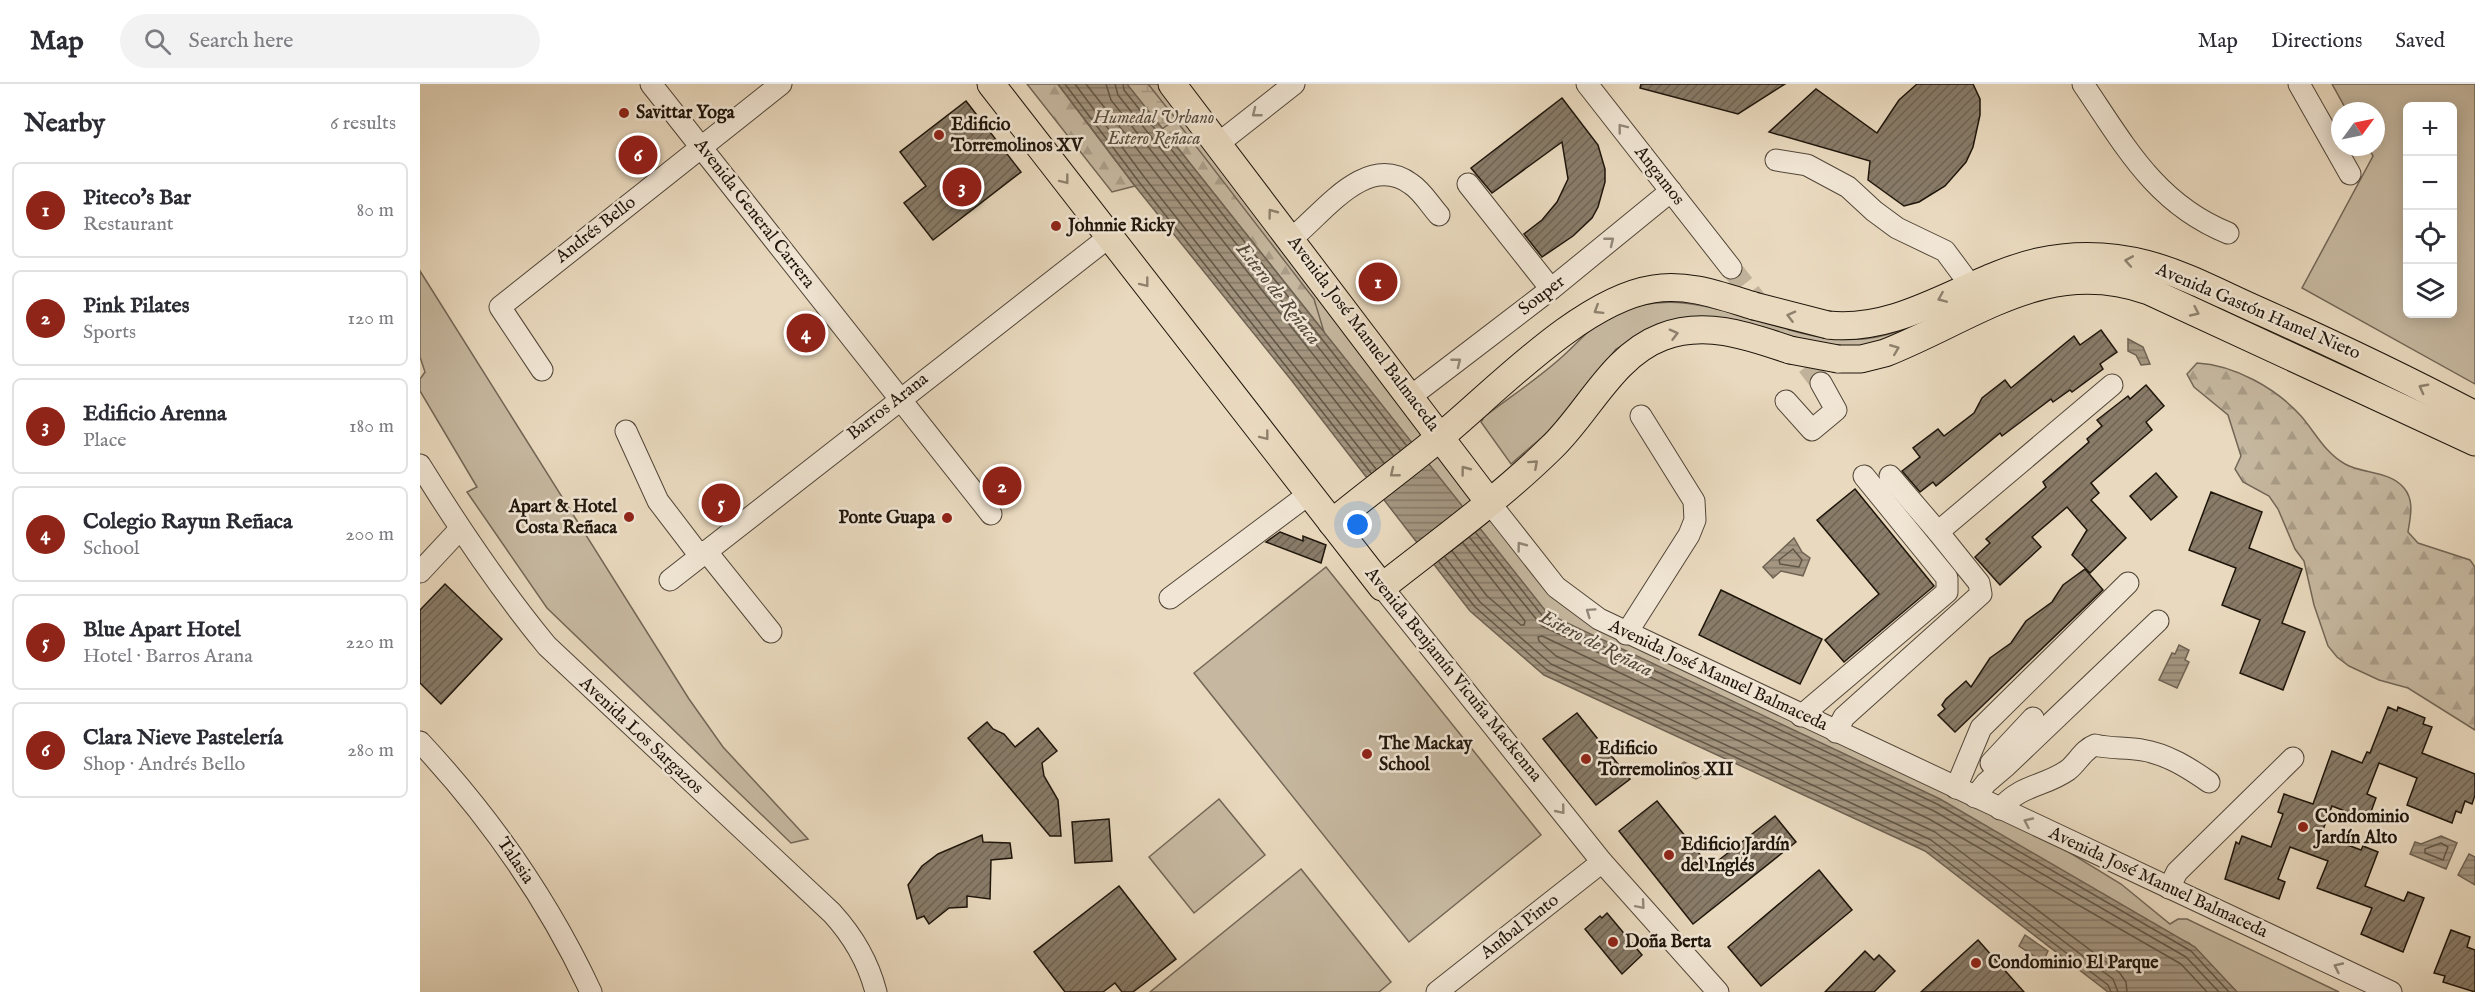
<!DOCTYPE html>
<meta charset="utf-8">
<style>
:root{--surface:#fff;--page:#f2f2f3;--text:#2b2b33;--muted:#7c7c81;--line:#e1e1e2;--accent:#8f2418}
body{margin:0;font-family:"IM FELL English",serif;background:var(--page);color:var(--text)}
.controls{position:absolute;right:18px;top:18px;display:grid;overflow:hidden;border-radius:9px;box-shadow:0 3px 15px #0003}
.controls button{width:54px;height:54px;display:grid;place-items:center;padding:0;border:0;border-bottom:2px solid var(--line);background:var(--surface);color:var(--text);font:30px sans-serif}
.compass{position:absolute;left:1911px;top:18px;width:54px;height:54px;border-radius:50%;background:var(--surface);box-shadow:0 3px 15px #0003;rotate:57deg}
.you{position:absolute;left:938px;top:441px;width:21px;height:21px;margin:-15px;border:4px solid #fff;border-radius:50%;background:#1a73e8;box-shadow:0 0 0 9px #1a73e833}
.badge{display:grid;place-items:center;width:39px;height:39px;border-radius:50%;background:var(--accent);color:#fff;font-size:20px;font-weight:700}
.pin{position:absolute;translate:-50% -50%;border:3px solid #fff;box-shadow:0 2px 6px #0006}
.list{margin:0;padding:0;list-style:none}
h2{display:flex;justify-content:space-between;align-items:center;height:78px;margin:0;padding:0 24px;font-size:26px}
h2 small{font-size:20px;font-weight:400;color:var(--muted)}
.list li{display:grid;grid-template-columns:39px 1fr auto;gap:18px;align-items:center;box-sizing:border-box;height:96px;margin:0 12px 12px;padding:0 12px;border:2px solid var(--line);border-radius:9px}
.list b{display:block;font-size:22px;white-space:nowrap}
.list p{margin:0;font-size:20px;white-space:nowrap;color:var(--muted)}
.list em{font-size:20px;font-style:normal;color:var(--muted)}
.icon{flex:none;width:33px;height:33px;fill:none;stroke:currentColor;stroke-width:2;stroke-linecap:round;stroke-linejoin:round}
.map{position:relative;flex:none;width:2055px;height:908px;overflow:hidden}
header{display:flex;align-items:center;gap:36px;box-sizing:border-box;height:84px;padding:0 30px;background:var(--surface);border-bottom:2px solid var(--line)}
header strong{font-size:28px}
nav{display:flex;gap:33px;margin-inline-start:auto;font-size:21px}
.search{width:420px;height:54px;background:var(--page);display:flex;align-items:center;gap:15px;box-sizing:border-box;padding:0 21px;border-radius:33px;color:var(--muted);font-size:22px}
main{display:flex}
aside{flex:1;background:var(--surface)}
.map>svg:first-child{display:block}
.green{fill:#c6b8a0;stroke:#726656;stroke-width:1.5;fill-rule:evenodd}
.forest{fill:url(#forest-firs);stroke:#726656;stroke-width:1.5}
.wetland{fill:url(#wetland-marsh);stroke:#726656;stroke-width:1.5}
.water{fill:url(#water-rules);stroke:#6e6252;stroke-width:1.5}
.lines{fill:none;stroke-linecap:round;stroke-linejoin:round}
.shore{stroke:#615646;stroke-width:1.5}
.building{fill:url(#building-hatch);stroke:#1e150b;stroke-width:1.5}
.minor-tunnel{stroke:#c0b29a;stroke-width:21;stroke-dasharray:21 10;stroke-linecap:butt}
.minor-casing{stroke:#514638;stroke-width:23}
.major-casing{stroke:#1e150b;stroke-width:29}
.minor{stroke:#f1e6d5;stroke-width:21}
.major{stroke:#e9d9be;stroke-width:27}
.major-bridge-casing{stroke:#1e150b;stroke-width:29;stroke-linecap:butt}
.major-bridge{stroke:#e9d9be;stroke-width:27}
.oneway{stroke:#92887a}
.oneway2{stroke:#8e816d}
.poi-dot{fill:#8f2418;stroke:#f1e6d5;stroke-width:2}
.labels{text-anchor:middle;dominant-baseline:central;stroke-width:5;stroke-linejoin:round;paint-order:stroke}
.poi-label{font-size:18px;font-weight:bold;fill:#1e150b;stroke:#f1e6d5;text-anchor:start}
.park-label{font-size:18px;font-style:italic;fill:#594e3f;stroke:#f1e6d5}
.street-label{font-size:18px;fill:#1e150b;stroke:#f1e6d5}
.water-label{font-size:20px;font-style:italic;fill:#54493a;stroke:#f1e6d5}
</style>
<header>
<strong>Map</strong>
<div class="search"><svg class="icon" aria-label="search" viewBox="0 0 24 24"><circle cx="10" cy="10" r="6"/><path d="M15 15l6 6"/></svg>Search here</div>
<nav><a>Map</a><a>Directions</a><a>Saved</a></nav>
</header>
<main>
<aside>
<h2>Nearby<small>6 results</small></h2>
<ul class="list">
<li><span class="badge">1</span><div><b>Piteco's Bar</b><p>Restaurant</p></div><em>80 m</em></li>
<li><span class="badge">2</span><div><b>Pink Pilates</b><p>Sports</p></div><em>120 m</em></li>
<li><span class="badge">3</span><div><b>Edificio Arenna</b><p>Place</p></div><em>180 m</em></li>
<li><span class="badge">4</span><div><b>Colegio Rayun Reñaca</b><p>School</p></div><em>200 m</em></li>
<li><span class="badge">5</span><div><b>Blue Apart Hotel</b><p>Hotel · Barros Arana</p></div><em>220 m</em></li>
<li><span class="badge">6</span><div><b>Clara Nieve Pastelería</b><p>Shop · Andrés Bello</p></div><em>280 m</em></li>
</ul>
</aside>
<div class="map">
<svg width="2055" height="908" viewBox="0 0 2055 908">
<defs>
<pattern id="forest-firs" width="22" height="20" patternUnits="userSpaceOnUse" patternTransform="scale(1.5)"><rect width="22" height="20" fill="#c6b8a0"/><path d="M5 1l3.5 6h-7zM16 11l3.5 6h-7z" fill="#aa9d88"/></pattern>
<pattern id="wetland-marsh" width="20" height="14" patternUnits="userSpaceOnUse" patternTransform="scale(1.5)"><rect width="20" height="14" fill="#c6b8a0"/><path d="M1 5h8M5 5V1M11 12h8M15 12V8" fill="none" stroke="#aa9d88"/></pattern>
<pattern id="water-rules" width="6" height="5" patternUnits="userSpaceOnUse" patternTransform="scale(1.5)"><rect width="6" height="5" fill="#a49681"/><path d="M0 2.5h6" fill="none" stroke="#857968"/></pattern>
<pattern id="building-hatch" width="6" height="6" patternUnits="userSpaceOnUse" patternTransform="scale(1.5)"><rect width="6" height="6" fill="#887b68"/><path d="M-1 1l2-2M0 6l6-6M5 7l2-2" fill="none" stroke="#6f6454"/></pattern>
</defs>
<rect width="100%" height="100%" fill="#e9d9be"/>
<filter id="stains"><feTurbulence type="fractalNoise" baseFrequency=".00333" numOctaves="4"/><feColorMatrix values="0 0 0 0 .2 0 0 0 0 .09 0 0 0 0 .02 0 0 0 .5 -.17"/></filter>
<radialGradient id="worn" r=".72"><stop offset=".6" stop-color="#630" stop-opacity="0"/><stop offset="1" stop-color="#630" stop-opacity=".3"/></radialGradient>
<g class="green">
<polygon points="644,0 754,0 1155,521 1588,731 1701,800 1750,840 1758,835 1767,835 1919,908 1817,908 1769,859 1515,758 1159,599"/>
<path d="M1912,0H2055V300L1882,204L1953,72L1948,63H1956V27H1927ZM1988,22H2032V230H1988Z"/>
<path d="M1671,182L1725,191L2007,316L2055,341V347L1729,199L1687,190L1646,189L1599,200L1483,252L1436,264L1397,262L1315,238L1284,234L1245,239L1196,265L1135,342L1091,380L1061,338L1064,333C1090,313 1119,294 1143,272C1161,256 1173,239 1196,229C1286,190 1367,271 1457,253C1506,243 1549,210 1595,193C1619,184 1645,183 1671,182Z"/>
<polygon points="0,187 269,615 303,663 388,755 371,759 127,524 47,408 57,403 0,307 0,295 5,288 0,273"/>
<polygon points="906,483 1121,751 989,858 774,589"/>
<polygon points="799,715 845,771 774,829 729,773"/>
<polygon points="881,785 971,898 959,908 730,908"/>
</g>
<g class="forest">
<polygon points="607,0 638,0 715,102 692,108"/>
<polygon points="707,0 728,0 894,215 904,248"/>
<path d="M1777,279C1814,281 1856,304 1881,332C1895,348 1905,369 1925,380C1943,390 1970,387 1984,404C1995,417 1990,434 1988,448L1998,459L2050,476L2055,483V646L1988,604L1959,596L1929,582L1917,573L1908,562L1894,521L1884,477L1875,465L1858,425L1849,412L1823,398L1815,385L1821,372L1808,331L1774,303L1767,290Z"/>
</g>
<polygon class="wetland" points="638,0 728,0 756,35 696,77"/>
<g class="water">
<polygon points="638,0 707,0 1128,530 1520,715 1775,863 1817,908 1688,908 1505,767 1124,591 1050,527 872,297 715,102"/>
<polygon points="1708,255 1723,263 1730,280 1721,281 1716,271 1708,267"/>
<polygon points="1374,454 1382,468 1390,474 1383,492 1361,487 1353,494 1343,483"/>
<polygon points="1759,561 1769,566 1765,576 1769,578 1757,604 1739,596 1752,569 1755,570"/>
<polygon points="1264,678 1286,689 1276,695 1254,685"/>
<polygon points="2021,752 2037,759 2026,785 1990,770 1995,758 2001,760"/>
<polygon points="2049,770 2055,773 2055,801 2038,791"/>
<polygon points="1605,851 1628,867 1623,878 1599,862"/>
</g>
<g class="lines">
<g class="shore">
<polyline points="645,0 719,98 951,389"/>
<polyline points="655,0 725,94 956,385"/>
<polyline points="666,0 964,379"/>
<polyline points="686,0 691,16 973,371"/>
<polyline points="695,0 698,11 980,366"/>
<polyline points="703,0 704,6 986,361"/>
<polyline points="1056,449 1125,535 1517,720 1771,867 1809,908"/>
<polyline points="1050,454 1122,542 1514,727 1766,873 1799,908"/>
<polygon points="1373,465 1382,476 1379,483 1360,480 1359,476"/>
<polyline points="1032,467 1067,512 1101,541 1104,541 1105,537 1043,459"/>
<polyline points="1025,473 1060,518 1131,580 1511,756 1693,895 1698,908"/>
<polyline points="1019,478 1055,523 1127,586 1507,762 1688,901 1691,908"/>
<polygon points="2021,759 2028,763 2023,776 2005,769 2005,765"/>
<polyline points="1707,908 1706,898 1699,888 1515,748 1136,572 1119,557 1118,553 1122,552 1509,735 1761,880 1787,908"/>
</g>
</g>
<g class="building">
<polygon points="1221,0 1365,0 1318,30 1220,4"/>
<polygon points="1497,0 1553,0 1560,15 1560,31 1553,63 1546,78 1525,102 1499,118 1484,122 1448,96 1450,77 1349,48 1396,5 1457,49 1479,16"/>
<polygon points="1142,14 1178,61 1185,85 1185,98 1178,123 1172,134 1153,152 1122,173 1104,150 1122,136 1137,118 1148,95 1142,58 1072,109 1051,84"/>
<polygon points="546,17 601,88 513,156 484,119 506,102 480,68"/>
<polygon points="1681,246 1697,268 1680,280 1683,285 1652,308 1650,306 1633,318 1631,315 1582,352 1580,349 1516,402 1513,398 1500,408 1482,387 1500,373 1493,364 1518,345 1524,352 1554,329 1562,314 1585,296 1591,304 1654,252 1660,261"/>
<polygon points="1726,301 1744,322 1726,338 1732,346 1671,399 1679,409 1671,416 1706,454 1670,489 1652,471 1667,446 1647,423 1612,453 1621,463 1580,501 1555,473 1570,459 1566,455 1626,403 1623,398 1669,358 1667,355 1682,342 1677,336 1708,312 1710,315"/>
<polygon points="1736,389 1757,413 1731,436 1710,412"/>
<polygon points="1435,405 1514,502 1424,578 1405,556 1459,510 1397,436"/>
<polygon points="1791,408 1842,428 1829,464 1882,485 1862,539 1885,548 1863,606 1820,589 1840,536 1802,521 1816,484 1769,466"/>
<polygon points="860,448 883,457 883,452 906,461 901,479 846,458"/>
<polygon points="1665,485 1683,506 1535,648 1518,631 1525,625 1522,621 1526,615 1546,597 1551,603 1570,574 1591,559 1606,537 1632,518 1643,501"/>
<polygon points="25,500 82,555 21,620 0,599 0,526"/>
<polygon points="1301,506 1402,555 1380,600 1279,551"/>
<polygon points="1968,623 1977,627 1978,623 2005,634 2003,640 2012,643 2002,669 2055,690 2055,711 2052,720 2045,717 2041,729 2036,727 2032,739 1987,721 1997,694 1959,679 1947,710 1956,714 1948,736 1912,722 1901,751 1941,766 1943,762 1958,768 1945,802 1984,817 1988,808 2004,814 1983,868 1941,850 1952,824 1897,804 1908,777 1870,763 1858,795 1865,798 1859,815 1805,795 1816,758 1819,760 1822,752 1851,763 1863,730 1858,728 1864,710 1893,720 1912,667 1942,679 1947,668 1950,669"/>
<polygon points="1157,629 1210,695 1176,721 1123,655"/>
<polygon points="567,638 573,645 584,650 595,663 618,644 637,667 622,679 624,692 638,716 641,752 630,752 548,654"/>
<polygon points="1237,717 1290,783 1355,732 1376,758 1273,840 1199,747"/>
<polygon points="689,735 692,777 655,779 652,738"/>
<polygon points="562,751 563,758 590,759 592,774 571,776 570,815 547,812 547,823 529,824 509,840 504,832 497,835 488,801 502,782 518,770"/>
<polygon points="1399,786 1432,826 1341,902 1308,863"/>
<polygon points="699,802 756,875 713,908 702,908 695,899 683,908 645,908 614,868"/>
<polygon points="1187,829 1222,871 1202,890 1165,845 1180,832 1182,834"/>
<polygon points="2031,846 2050,853 2047,863 2055,866 2055,908 2023,898 2025,892 2014,889"/>
<polygon points="1558,856 1604,908 1501,908"/>
<polygon points="1445,867 1454,876 1459,871 1475,887 1454,908 1405,908"/>
</g>
<g class="lines">
<polyline class="minor-tunnel" points="1311,184 1401,299"/>
<defs>
<g id="minor">
<polyline points="231,0 571,430"/>
<polyline points="1167,0 1311,184"/>
<path d="M1663,0C1705,62 1736,120 1808,149"/>
<polyline points="1879,0 1930,90"/>
<polyline points="799,59 874,0"/>
<polyline points="1356,76 1387,81 1428,103 1454,127 1477,144 1525,167 1551,202"/>
<polyline points="1048,100 1131,205"/>
<path d="M871,155C903,130 946,67 991,100C1002,107 1010,121 1019,131"/>
<polyline points="122,286 80,223 361,0"/>
<polyline points="990,313 1131,205 1251,107"/>
<polyline points="1366,317 1392,346 1416,326 1401,299"/>
<polyline points="206,347 238,417 280,472"/>
<path d="M0,381C39,444 80,505 127,562L412,829C433,852 448,877 456,908"/>
<polyline points="1470,392 1518,448"/>
<polyline points="1069,418 1136,503 1179,535 1971,908"/>
<polyline points="286,467 351,548"/>
<polyline points="0,488 40,445"/>
<polyline points="250,496 689,153"/>
<polyline points="962,503 1182,778 1298,908"/>
<polyline points="750,514 889,410"/>
<polyline points="1206,550 1269,451 1275,436 1274,417 1221,332"/>
<polyline points="1381,632 1527,508 1527,494 1444,392"/>
<polyline points="1416,648 1424,633 1561,510 1559,499 1518,448 1692,301"/>
<path d="M0,658C69,732 128,816 171,908"/>
<polyline points="1571,679 1613,634"/>
<polyline points="1536,704 1561,644 1708,499"/>
<polyline points="1555,713 1566,699 1586,682 1738,537"/>
<path d="M1580,725C1601,700 1624,703 1648,686C1657,679 1664,665 1675,661C1690,665 1706,663 1722,666C1747,670 1769,684 1789,698"/>
<polyline points="1749,804 1757,788 1873,674"/>
<polyline points="1017,908 1182,778"/>
</g>
<g id="major">
<path d="M571,0L962,503C1019,458 1079,415 1131,364C1168,329 1192,272 1242,253C1285,236 1329,252 1370,266"/>
<polyline points="752,0 1069,418"/>
<path d="M1408,241C1484,249 1547,194 1618,178C1653,170 1691,171 1726,180C1764,190 1799,209 1835,225C1909,258 1983,293 2055,331"/>
<path d="M1418,275H1441L1465,269C1556,233 1627,171 1729,207L2055,358"/>
<path d="M912,439C947,410 984,383 1019,354C1075,308 1161,216 1233,205C1268,199 1301,212 1334,222"/>
</g>
</defs>
<use href="#minor" class="minor-casing"/>
<use href="#major" class="major-casing"/>
<use href="#minor" class="minor"/>
<use href="#major" class="major"/>
<defs>
<g id="major-bridge">
<polyline points="1334,222 1408,241"/>
<polyline points="1370,266 1418,275"/>
</g>
</defs>
<use href="#major-bridge" class="major-bridge-casing"/>
<use href="#major-bridge" class="major-bridge"/>
</g>
<defs><path id="oneway-chevron" d="M-2-3.5L2.5 0L-2 3.5" fill="none" stroke-width="1.6" stroke-linecap="round" stroke-linejoin="round" transform="scale(1.5)"/></defs>
<g class="oneway">
<use href="#oneway-chevron" transform="translate(836 29) rotate(142)"/>
<use href="#oneway-chevron" transform="translate(1202 44) rotate(-128)"/>
<use href="#oneway-chevron" transform="translate(1190 157) rotate(-39)"/>
<use href="#oneway-chevron" transform="translate(1037 278) rotate(-38)"/>
<use href="#oneway-chevron" transform="translate(1101 462) rotate(-127)"/>
<use href="#oneway-chevron" transform="translate(1170 528) rotate(-145)"/>
<use href="#oneway-chevron" transform="translate(1141 726) rotate(51)"/>
<use href="#oneway-chevron" transform="translate(1608 738) rotate(-155)"/>
<use href="#oneway-chevron" transform="translate(1221 821) rotate(49)"/>
<use href="#oneway-chevron" transform="translate(1918 883) rotate(-155)"/>
</g>
<g class="oneway2">
<use href="#oneway-chevron" transform="translate(645 96) rotate(52)"/>
<use href="#oneway-chevron" transform="translate(852 129) rotate(-127)"/>
<use href="#oneway-chevron" transform="translate(1709 177) rotate(-170)"/>
<use href="#oneway-chevron" transform="translate(725 199) rotate(52)"/>
<use href="#oneway-chevron" transform="translate(1522 214) rotate(157)"/>
<use href="#oneway-chevron" transform="translate(1178 226) rotate(148)"/>
<use href="#oneway-chevron" transform="translate(1775 228) rotate(25)"/>
<use href="#oneway-chevron" transform="translate(1371 232) rotate(-166)"/>
<use href="#oneway-chevron" transform="translate(1254 250) rotate(-15)"/>
<use href="#oneway-chevron" transform="translate(1475 265) rotate(-22)"/>
<use href="#oneway-chevron" transform="translate(2003 304) rotate(-152)"/>
<use href="#oneway-chevron" transform="translate(845 352) rotate(52)"/>
<use href="#oneway-chevron" transform="translate(1114 380) rotate(-42)"/>
<use href="#oneway-chevron" transform="translate(1045 386) rotate(-127)"/>
<use href="#oneway-chevron" transform="translate(974 389) rotate(141)"/>
</g>
<g class="poi-dot">
<circle cx="204" cy="29" r="6"/>
<circle cx="519" cy="51" r="6"/>
<circle cx="636" cy="142" r="6"/>
<circle cx="209" cy="433" r="6"/>
<circle cx="527" cy="434" r="6"/>
<circle cx="947" cy="670" r="6"/>
<circle cx="1166" cy="675" r="6"/>
<circle cx="1883" cy="743" r="6"/>
<circle cx="1249" cy="771" r="6"/>
<circle cx="1193" cy="858" r="6"/>
<circle cx="1556" cy="879" r="6"/>
</g>
<g class="labels">
<g class="poi-label">
<text x="216" y="29">Savittar Yoga</text>
<text x="531" y="41">Edificio<tspan x="531" dy="21">Torremolinos XV</tspan></text>
<text x="648" y="142">Johnnie Ricky</text>
<text x="197" y="423" text-anchor="end">Apart &amp; Hotel<tspan x="197" dy="21">Costa Reñaca</tspan></text>
<text x="515" y="434" text-anchor="end">Ponte Guapa</text>
<text x="959" y="660">The Mackay<tspan x="959" dy="21">School</tspan></text>
<text x="1178" y="665">Edificio<tspan x="1178" dy="21">Torremolinos XII</tspan></text>
<text x="1895" y="733">Condominio<tspan x="1895" dy="21">Jardín Alto</tspan></text>
<text x="1261" y="761">Edificio Jardín<tspan x="1261" dy="21">del Inglés</tspan></text>
<text x="1205" y="858">Doña Berta</text>
<text x="1568" y="879">Condominio El Parque</text>
</g>
<g class="park-label">
<text x="734" y="34">Humedal Urbano<tspan x="734" dy="21">Estero Reñaca</tspan></text>
</g>
<g class="street-label">
<text transform="translate(1239 92) rotate(52)">Angamos</text>
<text transform="translate(334 130) rotate(52)">Avenida General Carrera</text>
<text transform="translate(176 146) rotate(-38)">Andrés Bello</text>
<text transform="translate(1122 212) rotate(-38)">Souper</text>
<text transform="translate(1838 228) rotate(23)">Avenida Gastón Hamel Nieto</text>
<text transform="translate(943 250) rotate(53)">Avenida José Manuel Balmaceda</text>
<text transform="translate(468 323) rotate(-38)">Barros Arana</text>
<text transform="translate(1033 591) rotate(51)">Avenida Benjamín Vicuña Mackenna</text>
<text transform="translate(1298 592) rotate(25)">Avenida José Manuel Balmaceda</text>
<text transform="translate(221 652) rotate(43)">Avenida Los Sargazos</text>
<text transform="translate(95 777) rotate(56)">Talasia</text>
<text transform="translate(1738 799) rotate(25)">Avenida José Manuel Balmaceda</text>
<text transform="translate(1100 843) rotate(-38)">Aníbal Pinto</text>
</g>
<g class="water-label">
<text transform="translate(858 210) rotate(52)">Estero de Reñaca</text>
<text transform="translate(1176 560) rotate(27)">Estero de Reñaca</text>
</g>
</g>
<rect width="100%" height="100%" filter="url(#stains)"/>
<rect width="100%" height="100%" fill="url(#worn)"/>
</svg>
<div class="controls">
<button>+</button>
<button>−</button>
<button><svg class="icon" aria-label="locate" viewBox="0 0 24 24"><circle cx="12" cy="12" r="6"/><path d="M12 2v4M12 18v4M2 12h4M18 12h4"/></svg></button>
<button><svg class="icon" aria-label="layers" viewBox="0 0 24 24"><path d="M12 4l9 5-9 5-9-5zM3 14l9 5 9-5"/></svg></button>
</div>
<svg class="compass" viewBox="-18 -18 36 36"><path d="M0-13l5 13h-10z" fill="#e53935"/><path d="M0 13l5-13h-10z" fill="#7c7c81"/></svg>
<div class="you"></div>
<div class="pin badge" style="left:958px;top:198px">1</div>
<div class="pin badge" style="left:582px;top:402px">2</div>
<div class="pin badge" style="left:542px;top:103px">3</div>
<div class="pin badge" style="left:386px;top:249px">4</div>
<div class="pin badge" style="left:301px;top:419px">5</div>
<div class="pin badge" style="left:218px;top:71px">6</div>
</div>
</main>
